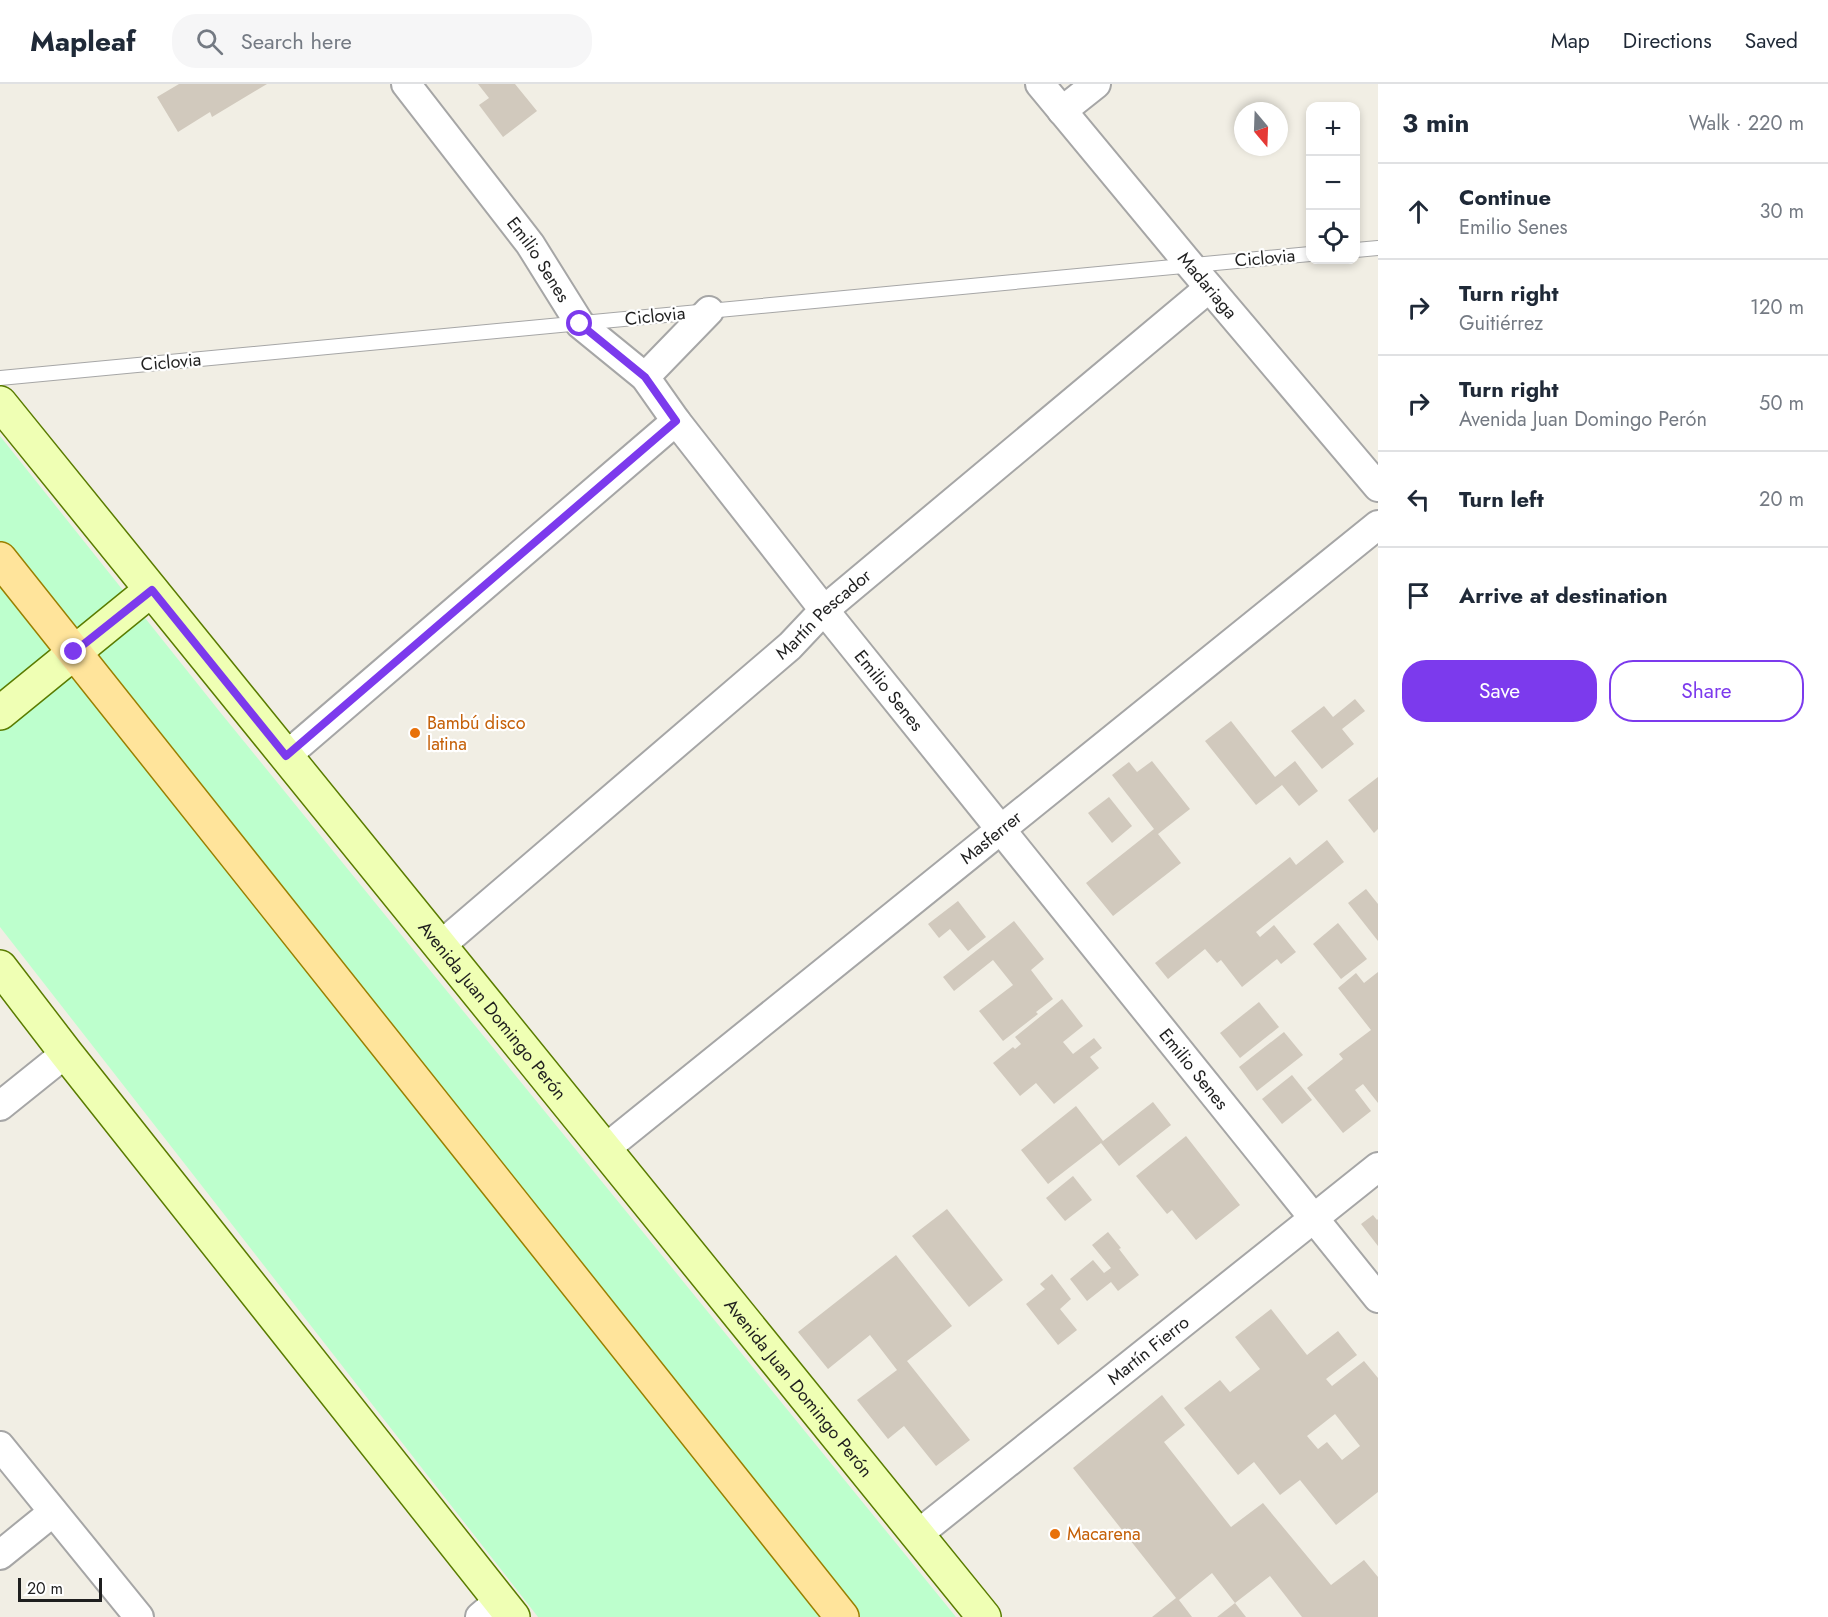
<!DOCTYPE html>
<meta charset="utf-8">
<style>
:root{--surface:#fff;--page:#f6f6f7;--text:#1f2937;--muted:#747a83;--line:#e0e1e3;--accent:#7c3aed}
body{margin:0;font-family:Jost,sans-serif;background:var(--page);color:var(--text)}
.controls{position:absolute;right:18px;top:18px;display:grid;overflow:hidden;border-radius:12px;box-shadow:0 3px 9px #0003}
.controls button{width:54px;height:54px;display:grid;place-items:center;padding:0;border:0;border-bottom:2px solid var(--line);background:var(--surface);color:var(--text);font:30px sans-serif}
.compass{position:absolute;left:1234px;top:18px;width:54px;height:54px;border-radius:50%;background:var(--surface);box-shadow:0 3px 9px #0003;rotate:161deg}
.scale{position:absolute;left:18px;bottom:15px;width:84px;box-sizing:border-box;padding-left:6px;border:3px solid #1f1f1f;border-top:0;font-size:16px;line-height:21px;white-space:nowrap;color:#1f1f1f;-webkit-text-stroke:4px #fff;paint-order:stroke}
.stop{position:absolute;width:18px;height:18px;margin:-14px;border:4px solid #7c3aed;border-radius:50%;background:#fff}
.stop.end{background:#7c3aed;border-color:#fff;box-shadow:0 2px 6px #0008}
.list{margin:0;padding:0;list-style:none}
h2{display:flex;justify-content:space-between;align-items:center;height:78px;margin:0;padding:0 24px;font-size:26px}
h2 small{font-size:20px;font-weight:400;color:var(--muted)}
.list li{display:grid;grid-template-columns:39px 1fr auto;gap:18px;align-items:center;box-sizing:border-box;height:96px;padding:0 24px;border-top:2px solid var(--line)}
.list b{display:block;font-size:22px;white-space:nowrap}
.list p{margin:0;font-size:20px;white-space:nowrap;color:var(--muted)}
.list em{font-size:20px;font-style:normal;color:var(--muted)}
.actions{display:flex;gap:12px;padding:18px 24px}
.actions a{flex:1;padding:14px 0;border:2px solid var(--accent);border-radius:24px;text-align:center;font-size:21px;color:var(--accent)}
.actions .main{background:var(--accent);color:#fff}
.icon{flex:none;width:33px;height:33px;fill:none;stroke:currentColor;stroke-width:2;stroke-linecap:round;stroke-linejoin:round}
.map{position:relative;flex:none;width:1378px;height:1533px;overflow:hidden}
header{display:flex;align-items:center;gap:36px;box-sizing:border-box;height:84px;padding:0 30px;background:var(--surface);border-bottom:2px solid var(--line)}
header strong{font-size:28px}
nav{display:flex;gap:33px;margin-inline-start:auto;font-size:21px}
.search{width:420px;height:54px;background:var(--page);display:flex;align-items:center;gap:15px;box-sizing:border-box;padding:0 21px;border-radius:24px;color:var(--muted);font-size:22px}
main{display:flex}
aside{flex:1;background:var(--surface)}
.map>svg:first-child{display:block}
.park{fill:#bdffcd}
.building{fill:#d1c9bd;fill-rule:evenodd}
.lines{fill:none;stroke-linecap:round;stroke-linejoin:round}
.lane-casing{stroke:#a6a6a6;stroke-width:16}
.street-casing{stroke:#a6a6a6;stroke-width:32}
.secondary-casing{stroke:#5a7c00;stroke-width:36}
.primary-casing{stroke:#9a8000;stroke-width:36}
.lane{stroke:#fff;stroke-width:14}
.street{stroke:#fff;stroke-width:28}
.secondary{stroke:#efffb4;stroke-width:33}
.primary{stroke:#ffe49b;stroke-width:33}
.route{stroke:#7c3aed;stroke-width:8}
.food-dot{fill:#e8710a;stroke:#fff;stroke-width:2}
.labels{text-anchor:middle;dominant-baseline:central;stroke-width:4.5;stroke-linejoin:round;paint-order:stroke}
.street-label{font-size:18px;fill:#1f1f1f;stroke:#fff}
.food-label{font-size:18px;fill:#c56008;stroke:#fff;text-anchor:start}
</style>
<header>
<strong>Mapleaf</strong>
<div class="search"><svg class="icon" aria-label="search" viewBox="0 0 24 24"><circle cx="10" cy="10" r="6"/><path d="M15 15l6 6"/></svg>Search here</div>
<nav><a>Map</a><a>Directions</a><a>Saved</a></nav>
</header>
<main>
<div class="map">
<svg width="1378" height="1533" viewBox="0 0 1378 1533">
<rect width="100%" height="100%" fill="#f1eee4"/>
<polygon class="park" points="0,352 220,628 956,1533 538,1533 0,843"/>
<g class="building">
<polygon points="179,0 267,0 212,33 210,28 178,48 157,13"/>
<polygon points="478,0 515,0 537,27 503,53 479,21 489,14"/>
<polygon points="1355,615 1365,627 1342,645 1354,660 1322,685 1291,647 1324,622 1333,633"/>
<polygon points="1231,637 1275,693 1295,677 1318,707 1299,722 1282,701 1256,721 1205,657"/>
<polygon points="1152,677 1190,725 1158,750 1181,779 1113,832 1086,799 1154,745 1112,691 1129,678 1137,688"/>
<polygon points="1378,693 1378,745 1374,749 1348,716"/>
<polygon points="1109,713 1132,742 1112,759 1088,729"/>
<polygon points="1327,756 1344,778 1256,848 1260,853 1274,841 1296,868 1281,880 1277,875 1242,903 1221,876 1217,879 1205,865 1168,895 1155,879 1290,773 1296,781"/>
<polygon points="1366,805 1378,820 1378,857 1348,819"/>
<polygon points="958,817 986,853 968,867 950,845 939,854 928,840"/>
<polygon points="1014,837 1044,875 1031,886 1053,915 1036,928 1038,930 1003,957 979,927 1013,901 993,876 954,907 943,893"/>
<polygon points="1338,839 1367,875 1341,895 1313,860"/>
<polygon points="1378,888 1378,1019 1363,1000 1355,1006 1371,1027 1343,1049 1307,1004 1343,975 1339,970 1371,946 1338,904 1356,889 1364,899"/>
<polygon points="1062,915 1083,942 1063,958 1073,970 1094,954 1102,964 1090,973 1099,984 1054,1020 1036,999 1020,1012 993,979 1013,963 1015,965 1021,960 1015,953"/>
<polygon points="1259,918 1279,943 1240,974 1220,949"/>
<polygon points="1284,948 1303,971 1257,1007 1239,983"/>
<polygon points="1292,991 1312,1016 1282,1040 1262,1015"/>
<polygon points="1153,1018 1171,1041 1119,1082 1101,1059 1048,1100 1021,1066 1076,1022 1103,1057"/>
<polygon points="1186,1052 1240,1121 1196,1156 1172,1126 1167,1130 1136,1092"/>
<polygon points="1073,1092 1092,1116 1065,1137 1046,1114"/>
<polygon points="947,1125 1003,1196 969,1223 912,1152"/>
<polygon points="1373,1131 1377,1136 1378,1135 1378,1162 1361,1140"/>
<polygon points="1108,1148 1121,1164 1119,1165 1139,1191 1118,1207 1111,1198 1087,1217 1070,1195 1093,1176 1104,1189 1111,1184 1092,1161"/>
<polygon points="896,1171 952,1242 907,1277 970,1356 936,1382 904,1342 888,1355 857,1316 897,1286 870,1251 828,1285 798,1248"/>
<polygon points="1052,1190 1071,1215 1060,1225 1077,1246 1058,1261 1026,1220 1045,1205 1040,1200"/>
<path d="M1271,1225L1307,1271L1338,1247L1357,1271L1326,1295L1332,1302L1364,1277L1378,1294V1408L1336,1441L1300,1396L1280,1411L1254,1378L1238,1391L1184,1324L1220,1296L1230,1308L1260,1285L1235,1253ZM1335,1330L1360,1362L1342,1376L1327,1358L1318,1365L1307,1352Z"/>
<polygon points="1162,1311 1185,1341 1164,1358 1231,1443 1263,1419 1331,1501 1364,1476 1378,1493 1378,1533 1302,1533 1270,1492 1235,1519 1212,1489 1179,1516 1192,1533 1152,1533 1176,1514 1073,1384"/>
<polygon points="1235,1519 1246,1533 1217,1533"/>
</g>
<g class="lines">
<defs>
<g id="lane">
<polyline points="1356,166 1378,164"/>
<polyline points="0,294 1310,170"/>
</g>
<g id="street">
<path id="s1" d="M406,0L530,160L580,240L645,293L676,337L824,526L1378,1214"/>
<path id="s2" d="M1040,0L1185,175L1378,403"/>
<polyline points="1062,27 1096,0"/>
<polyline points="645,293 709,227"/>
<polyline points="286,672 676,337"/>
<path id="s3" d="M440,862L790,562L824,526L1209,204"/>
<polyline points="0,1022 66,969"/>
<path id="s4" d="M605,1065L1378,441"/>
<polyline points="0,1362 139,1533"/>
<path id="s5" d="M917,1451L1378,1083"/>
<polyline points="0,1471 53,1428"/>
<polyline points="480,1533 500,1516"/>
</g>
<g id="secondary">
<path id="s6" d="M0,319L984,1533"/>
<polyline points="0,629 151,506"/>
<polyline points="0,883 66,969 513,1533"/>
</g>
<polyline id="primary" points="0,475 842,1533"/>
</defs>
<use href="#lane" class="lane-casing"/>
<use href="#street" class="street-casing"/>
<use href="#secondary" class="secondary-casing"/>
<use href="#primary" class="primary-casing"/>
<use href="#lane" class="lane"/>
<use href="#street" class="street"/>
<use href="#secondary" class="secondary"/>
<use href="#primary" class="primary"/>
</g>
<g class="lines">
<polyline class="route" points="74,568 152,506 286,672 676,337 645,293 580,240"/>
</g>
<g class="food-dot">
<circle cx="415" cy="649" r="6"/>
<circle cx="1055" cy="1450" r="6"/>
</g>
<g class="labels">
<g class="street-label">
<text transform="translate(1265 174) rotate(-5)">Ciclovia</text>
<text stroke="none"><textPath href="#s1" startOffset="220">Emilio Senes</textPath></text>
<text stroke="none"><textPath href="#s2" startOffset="262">Madariaga</textPath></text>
<text transform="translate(655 232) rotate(-6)">Ciclovia</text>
<text transform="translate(171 278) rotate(-5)">Ciclovia</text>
<text stroke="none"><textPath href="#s3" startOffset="507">Martín Pescador</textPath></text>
<text stroke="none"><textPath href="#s1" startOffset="778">Emilio Senes</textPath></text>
<text stroke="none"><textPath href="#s4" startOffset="496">Masferrer</textPath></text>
<text stroke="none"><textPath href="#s6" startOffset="782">Avenida Juan Domingo Perón</textPath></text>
<text stroke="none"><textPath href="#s1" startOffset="1264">Emilio Senes</textPath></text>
<text stroke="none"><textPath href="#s5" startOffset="296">Martín Fierro</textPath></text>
<text stroke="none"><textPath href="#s6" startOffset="1268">Avenida Juan Domingo Perón</textPath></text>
</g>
<g class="food-label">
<text x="427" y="639">Bambú disco<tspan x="427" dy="21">latina</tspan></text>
<text x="1067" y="1450">Macarena</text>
</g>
</g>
</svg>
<div class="controls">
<button>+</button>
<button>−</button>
<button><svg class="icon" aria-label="locate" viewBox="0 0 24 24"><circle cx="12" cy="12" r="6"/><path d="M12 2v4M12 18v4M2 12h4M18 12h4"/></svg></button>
</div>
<svg class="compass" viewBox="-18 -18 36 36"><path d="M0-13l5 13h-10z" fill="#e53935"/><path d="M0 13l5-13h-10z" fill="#747a83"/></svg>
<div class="scale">20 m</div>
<div class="stop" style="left:580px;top:240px"></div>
<div class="stop end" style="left:74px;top:568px"></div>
</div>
<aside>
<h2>3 min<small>Walk · 220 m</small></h2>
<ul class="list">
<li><svg class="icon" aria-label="ahead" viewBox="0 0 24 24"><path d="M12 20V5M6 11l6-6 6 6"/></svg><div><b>Continue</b><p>Emilio Senes</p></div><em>30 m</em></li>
<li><svg class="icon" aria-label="right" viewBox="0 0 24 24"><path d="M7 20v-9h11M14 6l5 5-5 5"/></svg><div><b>Turn right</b><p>Guitiérrez</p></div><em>120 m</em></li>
<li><svg class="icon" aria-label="right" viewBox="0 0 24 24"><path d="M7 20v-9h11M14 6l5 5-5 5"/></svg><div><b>Turn right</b><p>Avenida Juan Domingo Perón</p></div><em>50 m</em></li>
<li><svg class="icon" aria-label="left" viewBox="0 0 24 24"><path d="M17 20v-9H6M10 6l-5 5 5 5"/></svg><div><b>Turn left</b></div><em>20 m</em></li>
<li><svg class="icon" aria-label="arrive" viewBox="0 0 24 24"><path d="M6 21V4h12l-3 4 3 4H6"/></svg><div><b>Arrive at destination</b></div></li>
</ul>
<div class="actions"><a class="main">Save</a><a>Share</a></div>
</aside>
</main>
